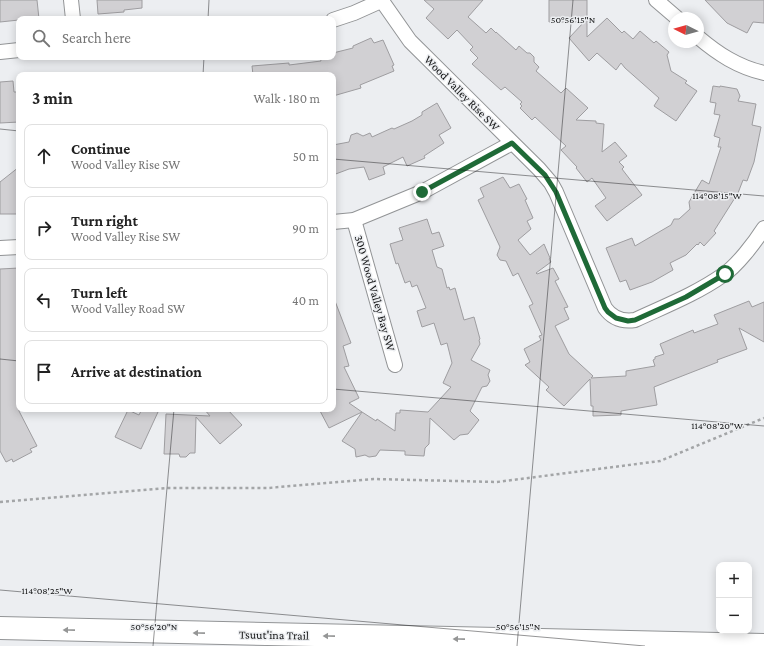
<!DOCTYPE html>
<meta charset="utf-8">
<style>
:root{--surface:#fff;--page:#f6f6f6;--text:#222;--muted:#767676;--line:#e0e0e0}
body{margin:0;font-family:"Crimson Pro",serif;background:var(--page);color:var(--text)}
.controls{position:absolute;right:12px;bottom:12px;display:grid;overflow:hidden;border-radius:8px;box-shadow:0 2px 10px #0003}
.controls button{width:36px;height:36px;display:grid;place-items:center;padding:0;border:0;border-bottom:1px solid var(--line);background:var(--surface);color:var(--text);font:20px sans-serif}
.compass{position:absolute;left:668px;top:12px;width:36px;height:36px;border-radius:50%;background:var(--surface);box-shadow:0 2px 10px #0003;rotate:275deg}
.stop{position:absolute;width:12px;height:12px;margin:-9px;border:3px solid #1f6a37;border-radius:50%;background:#fff}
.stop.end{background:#1f6a37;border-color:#fff;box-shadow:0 1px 4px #0008}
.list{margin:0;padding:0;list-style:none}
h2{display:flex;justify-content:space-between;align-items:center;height:52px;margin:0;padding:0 16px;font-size:17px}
h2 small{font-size:13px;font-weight:400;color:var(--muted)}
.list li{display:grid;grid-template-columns:26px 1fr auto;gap:12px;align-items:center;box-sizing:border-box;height:64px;margin:0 8px 8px;padding:0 8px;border:1px solid var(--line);border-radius:8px}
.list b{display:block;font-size:15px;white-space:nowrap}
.list p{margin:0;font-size:13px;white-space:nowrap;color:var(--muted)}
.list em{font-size:13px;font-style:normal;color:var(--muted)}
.icon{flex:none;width:22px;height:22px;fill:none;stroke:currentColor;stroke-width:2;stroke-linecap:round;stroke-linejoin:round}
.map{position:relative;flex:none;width:764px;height:646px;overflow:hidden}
.search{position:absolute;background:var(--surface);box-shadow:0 2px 10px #0003;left:16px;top:16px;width:320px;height:44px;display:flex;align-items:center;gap:10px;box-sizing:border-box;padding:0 14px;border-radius:8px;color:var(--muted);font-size:15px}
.panel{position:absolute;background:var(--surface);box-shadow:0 2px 10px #0003;left:16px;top:72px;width:320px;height:340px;border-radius:8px}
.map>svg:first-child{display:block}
.building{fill:#d1d0d3;stroke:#9e9da0}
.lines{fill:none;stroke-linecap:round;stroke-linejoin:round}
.street-casing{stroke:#929496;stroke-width:16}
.highway-casing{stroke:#929496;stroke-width:24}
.path{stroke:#a3a5a7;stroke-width:2.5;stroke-dasharray:3 3;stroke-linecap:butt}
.street{stroke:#fff;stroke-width:14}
.highway{stroke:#fff;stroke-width:22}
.oneway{fill:#959696}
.route{stroke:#1f6a37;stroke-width:5}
.ticks{fill:none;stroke:#141516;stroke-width:1;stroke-opacity:0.45}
.labels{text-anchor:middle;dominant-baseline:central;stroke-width:3;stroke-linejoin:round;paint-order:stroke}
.street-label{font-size:12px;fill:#141516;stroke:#eceef1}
.ticks-label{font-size:10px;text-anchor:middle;fill:#141516;stroke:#eceef1;stroke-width:3;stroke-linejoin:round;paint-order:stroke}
</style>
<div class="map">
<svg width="764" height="646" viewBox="0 0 764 646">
<rect width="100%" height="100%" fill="#eceef1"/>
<g class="building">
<polygon points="0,0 37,0 39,19 19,19 19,20 0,22"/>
<polygon points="97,0 142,0 142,8 124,10 124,12 98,14"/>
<polygon points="424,0 483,0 468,17 486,33 491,28 496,33 496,32 516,50 519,46 527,53 530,53 534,57 534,62 539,67 536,71 561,93 566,88 588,108 576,120 596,121 596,123 604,124 602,152 615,142 627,156 619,162 624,167 622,169 642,195 607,221 595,206 606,198 592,178 587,182 576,168 577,167 561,150 566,146 535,117 532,120 520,108 522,106 520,104 522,102 505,87 501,90 472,64 478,58 470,50 473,47 457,30 448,39 426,18 434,9"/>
<polygon points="549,0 587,0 587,37 607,18 622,33 624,31 633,39 640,31 654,43 656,41 669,52 667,55 671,71 687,81 685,83 697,91 676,121 654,106 659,98 625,68 621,63 616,70 597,53 589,61 569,38 584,22 549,22"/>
<polygon points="705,0 764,0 764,23 753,22 747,33 727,23"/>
<polygon points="371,38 374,43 383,40 394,65 392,66 394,71 360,85 361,88 333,96 333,75 253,75 252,66 289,63 289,65 321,61 320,57 333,57 333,53 353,48 353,46"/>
<polygon points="13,81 14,92 19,92 19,122 0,123 0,82"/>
<polygon points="713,86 720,87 720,86 737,89 740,96 738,101 756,104 752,125 761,127 754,162 747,181 743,180 738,193 714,231 716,233 704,246 700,242 698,245 697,244 686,255 670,263 673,270 652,282 630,290 626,280 620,282 606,248 632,238 635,246 671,225 674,219 679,219 690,209 689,202 702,180 709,184 721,147 718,147 720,138 714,136 720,115 714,114 716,103 710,102"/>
<polygon points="437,103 451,128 439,135 444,143 424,156 425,158 407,166 403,157 383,167 385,174 369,180 364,167 349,169 333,175 333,145 349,142 351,135 357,133 363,136 370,133 372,137 392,128 394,129 412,121 422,115 422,112"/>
<polygon points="19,167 19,214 0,214 0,182"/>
<polygon points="503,177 510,188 519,184 527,199 525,200 533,218 527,221 531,229 518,240 530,255 544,244 550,258 549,259 551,262 536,273 537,274 553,268 559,279 555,281 568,307 564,308 569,319 555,326 569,354 593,376 591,378 626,376 626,371 655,366 653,360 655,359 655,357 664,354 660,344 693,330 694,333 718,324 714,315 749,301 752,307 764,302 764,342 739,328 747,349 717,360 718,362 654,387 657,405 621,411 621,415 593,416 593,406 591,406 590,379 564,406 546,390 549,387 525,365 530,362 524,349 541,340 539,336 542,335 529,306 533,304 518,273 513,276 506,261 500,260 497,255 500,247 478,200 484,197 480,188"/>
<polygon points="427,219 432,234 439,232 444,246 432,250 437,267 442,269 447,288 449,287 450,290 455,288 464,320 474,317 480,339 479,340 480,344 471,360 490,370 488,375 490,381 487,386 482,387 470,411 479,420 468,434 460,435 454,440 430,418 429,444 425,448 424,456 405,455 405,451 380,450 376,456 369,457 365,455 356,457 355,449 342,441 362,412 376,421 377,419 395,431 396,413 400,413 400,410 428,412 451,387 443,383 452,363 447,343 441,345 434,323 422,327 417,311 426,308 417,285 412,287 410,281 405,283 398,263 396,264 390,244 403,240 399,228"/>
<polygon points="19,268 19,411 37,446 30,449 32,452 13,462 12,459 6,462 0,451 0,269"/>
<polygon points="333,301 335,301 351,343 343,346 349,366 344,367 359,398 349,403 362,412 329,428 319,409 333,409"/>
<polygon points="142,409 151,409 158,412 141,449 115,437 128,410 139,415"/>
<polygon points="204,409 227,409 242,425 220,444 196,417 195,453 190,453 186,457 180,457 179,454 164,454 166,414 210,416"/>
</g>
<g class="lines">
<defs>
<g id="street">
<polyline points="71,0 73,19"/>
<polyline points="656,0 677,18"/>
<path d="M382,1L410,41L539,169L551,183L556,192L605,308C612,318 622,322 635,320C665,306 696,294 723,275C737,266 755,242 764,228"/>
<polyline points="333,20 354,13 383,0"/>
<path d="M698,37C718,54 738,67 764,73"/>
<polyline points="0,52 19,50"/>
<polyline points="354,220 395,365"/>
<polyline points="333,222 354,220 422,192 512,143"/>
<polyline points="0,248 19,247"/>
</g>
<polyline id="highway" points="0,628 764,645"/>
</defs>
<use href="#street" class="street-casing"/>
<use href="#highway" class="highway-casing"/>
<polyline class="path" points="0,502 166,488 268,488 374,479 497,482 660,461 764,418"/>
<use href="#street" class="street"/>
<use href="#highway" class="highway"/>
</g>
<defs><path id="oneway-solid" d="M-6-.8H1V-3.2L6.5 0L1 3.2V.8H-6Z"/></defs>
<g class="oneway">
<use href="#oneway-solid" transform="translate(69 630) rotate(-179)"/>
<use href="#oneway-solid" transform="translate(199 633) rotate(-179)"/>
<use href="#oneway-solid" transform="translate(329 636) rotate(-179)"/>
<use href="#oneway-solid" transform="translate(459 639) rotate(-179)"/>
</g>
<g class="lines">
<polyline class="route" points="422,192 512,143 545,175 556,192 605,308 608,312 616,318 628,321 635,320 686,297 725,274"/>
</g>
<path class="ticks" d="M208,19L209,0M203,75L204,57M0,129L19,131M333,159L764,196M0,359L19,361M333,389L764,426M0,590L645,646M153,646L174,409M517,646L573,0"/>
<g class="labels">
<g class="street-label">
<text transform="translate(462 93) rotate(45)">Wood Valley Rise SW</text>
<text transform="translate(375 293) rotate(74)">300 Wood Valley Bay SW</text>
<text transform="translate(274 635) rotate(1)">Tsuut'ina Trail</text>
</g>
</g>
<g class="ticks-label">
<text x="573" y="23">50°56'15"N</text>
<text x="717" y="199">114°08'15"W</text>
<text x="717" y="429">114°08'20"W</text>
<text x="47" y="594">114°08'25"W</text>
<text x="154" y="630">50°56'20"N</text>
<text x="518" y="630">50°56'15"N</text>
</g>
</svg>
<div class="controls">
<button>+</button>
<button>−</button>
</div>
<svg class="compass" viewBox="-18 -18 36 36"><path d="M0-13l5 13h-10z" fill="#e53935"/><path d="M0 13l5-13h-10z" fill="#767676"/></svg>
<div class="stop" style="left:725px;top:274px"></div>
<div class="stop end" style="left:422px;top:192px"></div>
<div class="search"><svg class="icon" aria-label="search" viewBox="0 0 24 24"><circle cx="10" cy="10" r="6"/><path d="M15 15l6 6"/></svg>Search here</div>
<section class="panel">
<h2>3 min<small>Walk · 180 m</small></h2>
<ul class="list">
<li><svg class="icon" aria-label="ahead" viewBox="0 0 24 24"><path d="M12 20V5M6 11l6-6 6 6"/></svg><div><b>Continue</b><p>Wood Valley Rise SW</p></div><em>50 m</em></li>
<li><svg class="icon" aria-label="right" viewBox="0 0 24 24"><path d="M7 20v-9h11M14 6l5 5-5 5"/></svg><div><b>Turn right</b><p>Wood Valley Rise SW</p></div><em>90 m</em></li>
<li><svg class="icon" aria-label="left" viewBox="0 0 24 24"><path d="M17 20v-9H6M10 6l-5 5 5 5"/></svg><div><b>Turn left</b><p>Wood Valley Road SW</p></div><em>40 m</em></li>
<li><svg class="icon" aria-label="arrive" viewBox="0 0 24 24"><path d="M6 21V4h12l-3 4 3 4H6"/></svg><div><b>Arrive at destination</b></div></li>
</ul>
</section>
</div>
